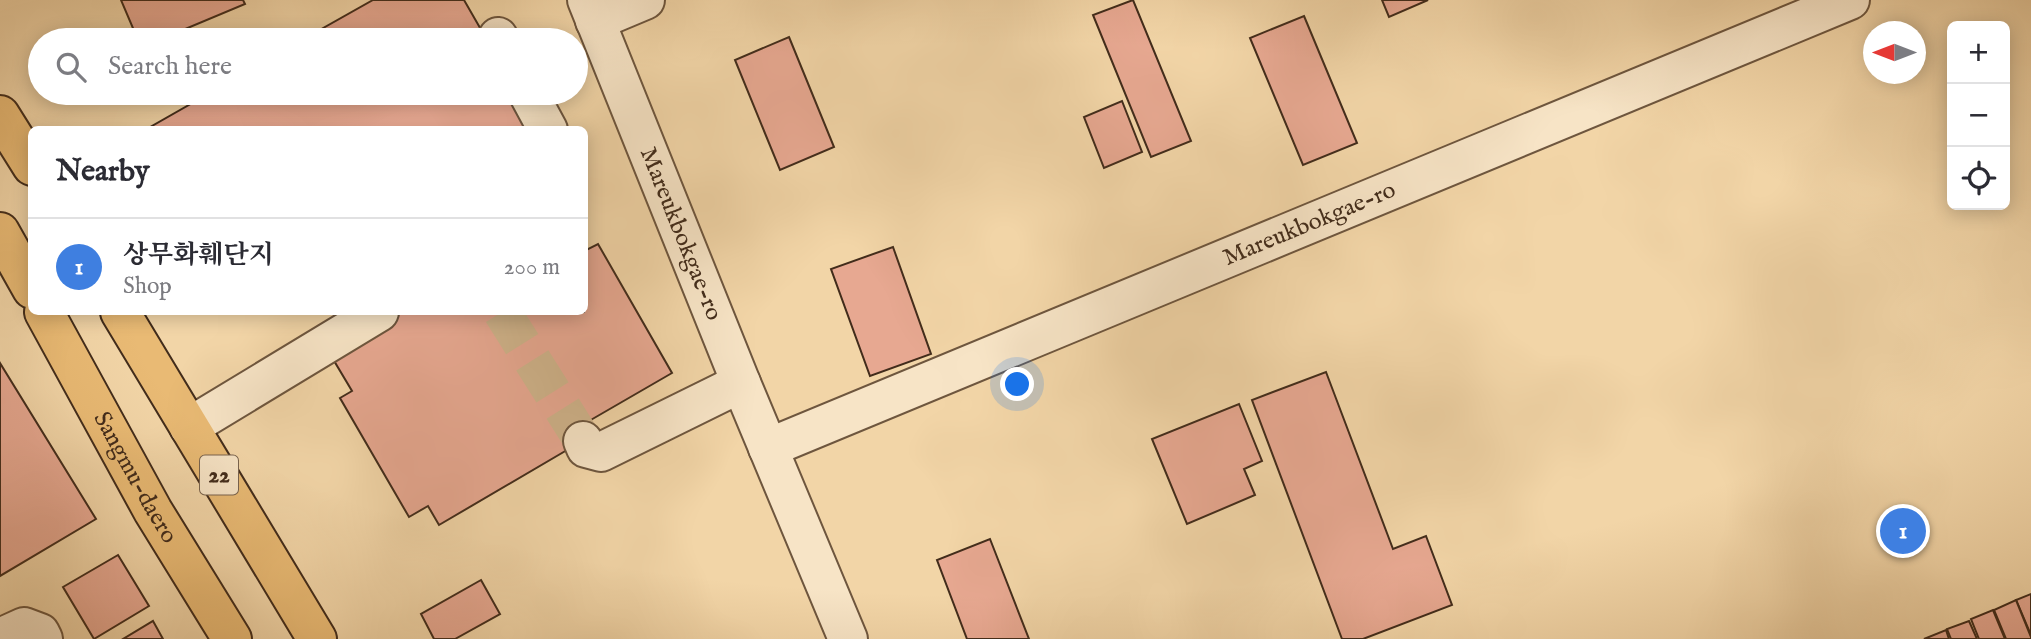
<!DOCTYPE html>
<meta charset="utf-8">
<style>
:root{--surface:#fff;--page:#f2f2f3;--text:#2b2b33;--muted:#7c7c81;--line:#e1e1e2;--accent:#0b8043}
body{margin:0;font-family:"IM FELL English","Noto Serif KR",serif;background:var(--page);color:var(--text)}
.controls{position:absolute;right:21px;top:21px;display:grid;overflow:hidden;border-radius:10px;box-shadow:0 4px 18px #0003}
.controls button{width:63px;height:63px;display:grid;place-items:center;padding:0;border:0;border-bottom:2px solid var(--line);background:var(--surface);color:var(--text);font:35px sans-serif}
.compass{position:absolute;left:1863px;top:21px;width:63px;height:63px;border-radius:50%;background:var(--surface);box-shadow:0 4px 18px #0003;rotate:270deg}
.you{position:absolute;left:1018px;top:385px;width:24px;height:24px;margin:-18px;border:5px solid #fff;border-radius:50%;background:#1a73e8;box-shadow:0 0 0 10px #1a73e833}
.badge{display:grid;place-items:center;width:46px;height:46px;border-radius:50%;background:var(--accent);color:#fff;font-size:23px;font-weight:700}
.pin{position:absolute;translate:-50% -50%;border:4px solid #fff;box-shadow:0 2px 7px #0006}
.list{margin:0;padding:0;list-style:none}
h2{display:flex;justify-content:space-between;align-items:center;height:91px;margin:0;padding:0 28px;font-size:30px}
h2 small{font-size:23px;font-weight:400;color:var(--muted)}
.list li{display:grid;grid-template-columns:46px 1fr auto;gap:21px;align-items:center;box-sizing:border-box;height:98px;padding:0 28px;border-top:2px solid var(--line)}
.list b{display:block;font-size:26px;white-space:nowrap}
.list p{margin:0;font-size:23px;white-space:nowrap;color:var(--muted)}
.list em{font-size:23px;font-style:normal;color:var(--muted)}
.icon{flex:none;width:38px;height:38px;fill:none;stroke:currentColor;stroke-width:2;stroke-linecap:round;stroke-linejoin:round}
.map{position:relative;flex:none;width:2031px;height:639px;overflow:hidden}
.search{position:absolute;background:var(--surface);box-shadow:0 4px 18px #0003;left:28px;top:28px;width:560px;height:77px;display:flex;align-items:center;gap:18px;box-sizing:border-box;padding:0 24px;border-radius:38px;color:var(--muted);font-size:26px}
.panel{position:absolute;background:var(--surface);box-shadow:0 4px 18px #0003;left:28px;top:126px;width:560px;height:189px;border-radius:10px}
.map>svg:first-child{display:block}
.building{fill:#e7a891;stroke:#422c1b;stroke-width:2}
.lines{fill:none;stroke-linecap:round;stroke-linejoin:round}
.minor-tunnel{stroke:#cfb38b;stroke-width:38;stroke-dasharray:38 19;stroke-linecap:butt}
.minor-casing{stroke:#6e563e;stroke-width:42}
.major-casing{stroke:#422c1b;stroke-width:42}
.minor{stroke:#f7e4c6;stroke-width:38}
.major{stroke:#e9ba74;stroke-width:38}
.labels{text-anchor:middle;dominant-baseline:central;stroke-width:5;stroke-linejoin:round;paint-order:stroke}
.shield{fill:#f7e4c6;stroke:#78634e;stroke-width:2}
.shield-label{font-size:23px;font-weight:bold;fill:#422c1b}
.street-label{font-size:24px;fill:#422c1b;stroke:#f7e4c6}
</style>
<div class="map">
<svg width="2031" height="639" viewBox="0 0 2031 639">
<rect width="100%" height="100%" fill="#f2d5a7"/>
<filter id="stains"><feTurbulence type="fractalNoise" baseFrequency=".00286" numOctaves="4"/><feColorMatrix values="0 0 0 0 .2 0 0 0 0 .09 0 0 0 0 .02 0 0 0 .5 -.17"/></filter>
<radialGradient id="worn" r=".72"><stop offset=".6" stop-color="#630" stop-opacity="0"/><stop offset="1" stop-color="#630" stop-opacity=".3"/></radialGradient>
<g class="building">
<polygon points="121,0 243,0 245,4 159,40 138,40"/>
<polygon points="373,0 464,0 487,40 302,40"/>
<polygon points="1133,0 1191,141 1151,157 1093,15"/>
<polygon points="1382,0 1428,0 1389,17"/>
<polygon points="1304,16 1357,143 1303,165 1250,38"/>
<polygon points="789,37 834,147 780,170 735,60"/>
<polygon points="210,93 516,93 533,122 520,130 145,130"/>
<polygon points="1122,101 1142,152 1104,168 1084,117"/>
<polygon points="598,244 672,373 589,421 596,433 439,525 428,506 409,517 340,398 352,391 330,354 403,312 584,312 584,251"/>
<polygon points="893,247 931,354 870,376 831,269"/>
<polygon points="0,363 96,519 0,576"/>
<polygon points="1326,372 1393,549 1426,536 1452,605 1363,639 1342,639 1252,400"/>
<polygon points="1239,404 1262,461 1244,469 1255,495 1187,524 1152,439"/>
<polygon points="990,539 1029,639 967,639 937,560"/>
<polygon points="118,555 149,606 94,639 63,587"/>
<polygon points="481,580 500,614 455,639 434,639 421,614"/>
<polygon points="2031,594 2031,635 2016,600"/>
<polygon points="2016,600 2031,637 2031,639 2006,639 1994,610"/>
<polygon points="1993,610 2005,639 1979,639 1971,619"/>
<polygon points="153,621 163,639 123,639"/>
<polygon points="1969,621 1977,639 1951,639 1947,629"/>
<polygon points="1946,630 1949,639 1924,639"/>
</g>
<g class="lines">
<polyline class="minor-tunnel" points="502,312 583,441"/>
<defs>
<g id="minor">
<path id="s1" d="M587,0L741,383L848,639"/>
<polyline points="595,21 645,0"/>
<polyline points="498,37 499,40"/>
<polyline points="528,93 548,130"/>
<polyline points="189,427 379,312"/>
<polyline points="583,441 586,448 601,452 741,383"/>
<path id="s2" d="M768,448L1850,0"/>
<polyline points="0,638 24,627 40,633 43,639"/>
</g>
<g id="major">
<polyline points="0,115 32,166"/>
<polyline points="0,232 32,289"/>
<path id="s3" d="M44,312L153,511L232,639"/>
<polyline points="120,312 317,639"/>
</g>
</defs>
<use href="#minor" class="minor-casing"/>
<use href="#major" class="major-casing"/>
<use href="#minor" class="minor"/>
<use href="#major" class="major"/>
</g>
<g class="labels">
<rect class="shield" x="200" y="455.5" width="38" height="39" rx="5"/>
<g class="shield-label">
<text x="219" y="475">22</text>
</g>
<g class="street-label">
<text stroke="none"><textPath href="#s2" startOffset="586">Mareukbokgae-ro</textPath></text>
<text stroke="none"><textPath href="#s1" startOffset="252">Mareukbokgae-ro</textPath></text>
<text stroke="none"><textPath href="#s3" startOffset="189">Sangmu-daero</textPath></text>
</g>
</g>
<rect width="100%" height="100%" filter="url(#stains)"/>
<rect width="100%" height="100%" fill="url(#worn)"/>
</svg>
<div class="controls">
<button>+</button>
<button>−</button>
<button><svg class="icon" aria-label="locate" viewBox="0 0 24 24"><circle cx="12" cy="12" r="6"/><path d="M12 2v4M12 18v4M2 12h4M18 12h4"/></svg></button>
</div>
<svg class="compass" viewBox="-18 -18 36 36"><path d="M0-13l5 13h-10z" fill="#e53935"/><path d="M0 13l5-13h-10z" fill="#7c7c81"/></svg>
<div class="you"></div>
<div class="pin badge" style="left:1903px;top:531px;background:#3f7fe0">1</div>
<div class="search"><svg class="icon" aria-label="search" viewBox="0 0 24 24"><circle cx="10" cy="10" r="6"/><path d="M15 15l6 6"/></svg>Search here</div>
<section class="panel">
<h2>Nearby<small></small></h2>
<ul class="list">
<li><span class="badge" style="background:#3f7fe0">1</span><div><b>상무화훼단지</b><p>Shop</p></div><em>200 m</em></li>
</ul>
</section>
</div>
